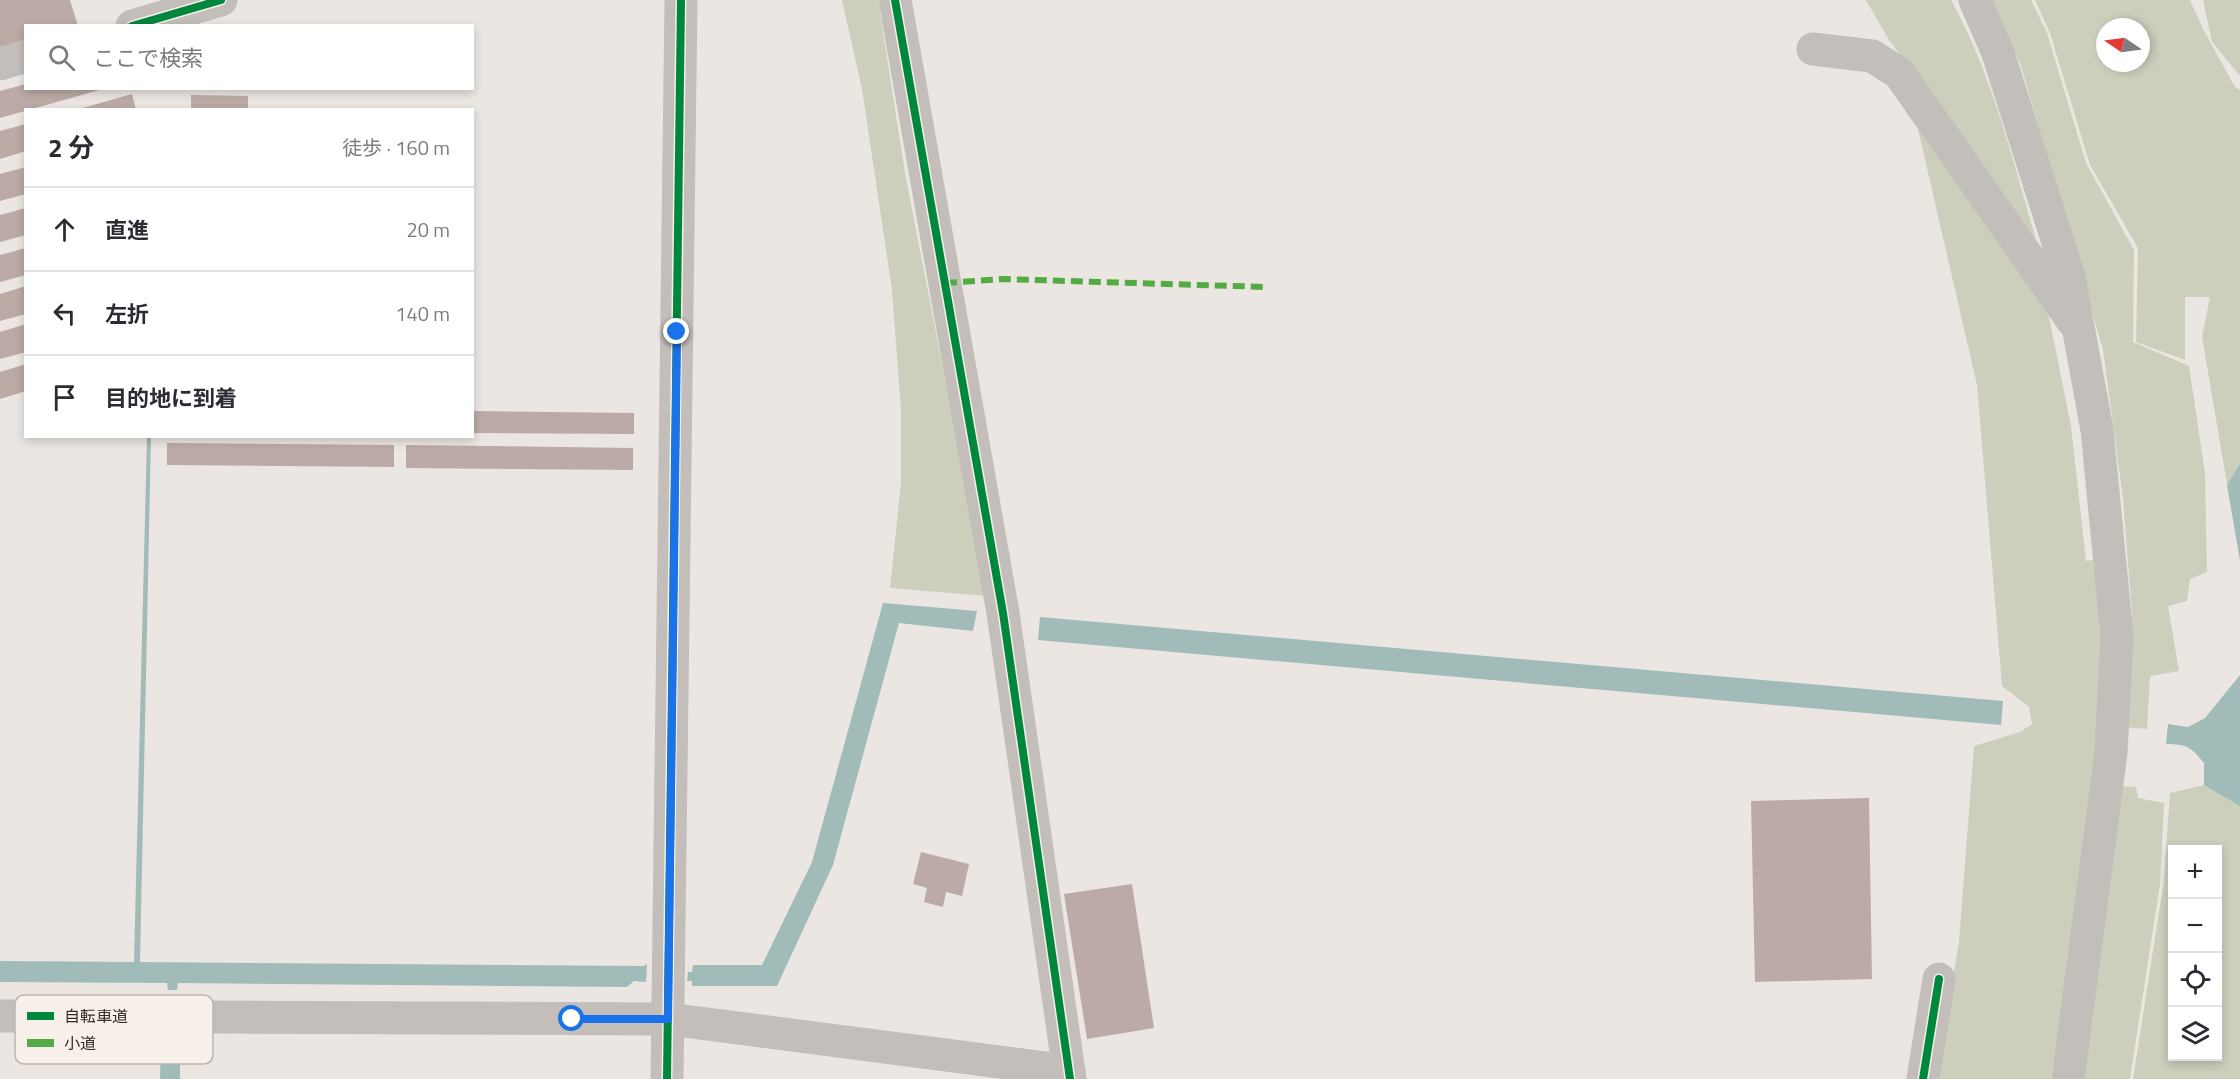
<!DOCTYPE html>
<html lang="ja">
<meta charset="utf-8">
<style>
:root{--surface:#fff;--page:#f7f7f7;--text:#2b2b33;--muted:#7c7c81;--line:#e1e1e2}
body{margin:0;font-family:"Titillium Web","Noto Sans JP",sans-serif;background:var(--page);color:var(--text)}
.controls{position:absolute;right:18px;bottom:18px;display:grid;overflow:hidden;border-radius:0px;box-shadow:0 3px 9px #0003}
.controls button{width:54px;height:54px;display:grid;place-items:center;padding:0;border:0;border-bottom:2px solid var(--line);background:var(--surface);color:var(--text);font:30px sans-serif}
.compass{position:absolute;left:2096px;top:18px;width:54px;height:54px;border-radius:50%;background:var(--surface);box-shadow:0 3px 9px #0003;rotate:283deg}
.stop{position:absolute;width:18px;height:18px;margin:-14px;border:4px solid #1a73e8;border-radius:50%;background:#fff}
.stop.end{background:#1a73e8;border-color:#fff;box-shadow:0 2px 6px #0008}
.list{margin:0;padding:0;list-style:none}
h2{display:flex;justify-content:space-between;align-items:center;height:78px;margin:0;padding:0 24px;font-size:26px}
h2 small{font-size:20px;font-weight:400;color:var(--muted)}
.list li{display:grid;grid-template-columns:39px 1fr auto;gap:18px;align-items:center;box-sizing:border-box;height:84px;padding:0 24px;border-top:2px solid var(--line)}
.list b{display:block;font-size:22px;white-space:nowrap}
.list em{font-size:20px;font-style:normal;color:var(--muted)}
.icon{flex:none;width:33px;height:33px;fill:none;stroke:currentColor;stroke-width:2;stroke-linecap:round;stroke-linejoin:round}
.map{position:relative;flex:none;width:2240px;height:1079px;overflow:hidden}
.search{position:absolute;background:var(--surface);box-shadow:0 3px 9px #0003;left:24px;top:24px;width:450px;height:66px;display:flex;align-items:center;gap:15px;box-sizing:border-box;padding:0 21px;border-radius:0px;color:var(--muted);font-size:22px}
.panel{position:absolute;background:var(--surface);box-shadow:0 3px 9px #0003;left:24px;top:108px;width:450px;height:330px;border-radius:0px}
.map>svg:first-child{display:block}
.green{fill:#cdcfbd;fill-rule:evenodd}
.water{fill:#a0bbb8}
.building{fill:#bcaaa6}
.lines{fill:none;stroke-linecap:round;stroke-linejoin:round}
.minor{stroke:#c4beba;stroke-width:33}
.quiet{stroke:#54ab44;stroke-width:6;stroke-dasharray:12 6;stroke-linecap:butt}
.cycleway-casing{stroke:#f7efe9;stroke-width:11}
.cycleway{stroke:#00873e;stroke-width:8}
.route{stroke:#1a73e8;stroke-width:8}
.key{fill:#f7efe9;stroke:#bcb4af;stroke-width:1.5}
.key-label{font-size:16px;fill:#342c29}
</style>
<div class="map">
<svg width="2240" height="1079" viewBox="0 0 2240 1079">
<rect width="100%" height="100%" fill="#ebe6e2"/>
<g class="green">
<polygon points="842,0 878,0 905,173 987,596 890,588 901,483 901,410 892,290 862,89"/>
<path d="M1866,0H1951C1992,74 2012,158 2036,239L1889,40Z"/>
<polygon points="1992,0 2031,0 2047,33 2086,163 2134,250 2133,342 2189,366 2205,473 2207,572 2190,579 2187,601 2168,606 2179,671 2150,676 2147,729 2124,727 2132,613 2123,499 2103,350 2021,66"/>
<path d="M2035,0H2190L2203,29L2235,87L2240,90V560L2202,337L2210,297H2185V360L2136,342L2138,248L2090,165L2050,33ZM2105,27H2141V63H2105Z"/>
<polygon points="2203,0 2240,0 2240,76 2212,42"/>
<path d="M1918,129L1926,133L2048,312L2071,426L2086,561L2093,560C2096,587 2102,615 2102,642C2101,788 2073,934 2051,1079H1936L1959,942L1974,746L2020,732L2032,724L2029,707L2002,686L1977,385Z"/>
<path d="M2204,763L2240,791V1079H2133L2164,880L2170,793L2204,785ZM2172,850H2218V1056H2172Z"/>
<polygon points="2117,786 2136,787 2138,798 2164,803 2160,884 2130,1079 2080,1079"/>
</g>
<g class="water">
<polygon points="147,436 151,437 140,962 644,966 647,964 646,982 634,981 627,987 178,983 177,990 168,990 167,983 0,982 0,961 134,962"/>
<polygon points="2240,464 2240,560 2227,485"/>
<polygon points="883,603 977,611 973,631 899,623 833,865 777,986 692,986 692,981 687,981 688,972 692,972 693,965 762,965 812,862"/>
<polygon points="1040,617 2003,701 2001,725 1038,640"/>
<path d="M2240,675V806L2204,785V763C2191,747 2187,744 2166,744L2168,724L2188,727L2205,718Z"/>
<polygon points="161,1038 180,1038 180,1079 160,1079"/>
</g>
<g class="building">
<polygon points="0,0 70,0 78,26 26,26 26,43 0,51"/>
<polygon points="26,84 26,88 103,89 0,118 0,91"/>
<polygon points="132,94 136,110 79,110 79,109"/>
<polygon points="191,95 248,96 248,110 191,110"/>
<polygon points="26,124 26,151 0,159 0,131"/>
<polygon points="26,167 26,194 0,201 0,174"/>
<polygon points="26,208 26,235 0,242 0,215"/>
<polygon points="26,248 26,275 0,282 0,255"/>
<polygon points="26,286 26,314 0,321 0,294"/>
<polygon points="26,324 26,352 0,359 0,332"/>
<polygon points="26,364 26,391 0,399 0,372"/>
<polygon points="472,411 634,413 634,434 472,433"/>
<polygon points="167,443 394,445 394,467 167,465"/>
<polygon points="406,445 633,448 633,470 406,468"/>
<polygon points="1869,798 1872,979 1755,982 1751,801"/>
<polygon points="921,852 969,864 962,896 946,892 943,907 924,902 927,888 913,884"/>
<polygon points="1132,884 1154,1028 1087,1039 1064,894"/>
</g>
<g class="lines">
<g class="minor">
<polyline points="895,0 1003,613 1070,1079"/>
<polyline points="1975,0 1998,53 2069,277 2097,430 2117,636 2111,753 2068,1079"/>
<polyline points="132,26 221,0"/>
<polyline points="1813,49 1872,56 1899,73 2072,320"/>
<polyline points="0,64 26,56"/>
<polyline points="0,1016 668,1019 1069,1071"/>
<polyline points="667,1079 681,0"/>
<polyline points="1923,1079 1939,979"/>
</g>
<polyline class="quiet" points="945,283 1002,279 1266,287"/>
<defs>
<g id="cycleway">
<polyline points="895,0 1003,613 1070,1079"/>
<polyline points="132,26 221,0"/>
<polyline points="667,1079 681,0"/>
<polyline points="1923,1079 1939,979"/>
</g>
</defs>
<use href="#cycleway" class="cycleway-casing"/>
<use href="#cycleway" class="cycleway"/>
</g>
<g class="lines">
<polyline class="route" points="572,1019 668,1019 677,332"/>
</g>
<rect x="15" y="995" width="198" height="69" rx="9" class="key"/>
<rect x="27" y="1012" width="27" height="8" fill="#00873e"/>
<rect x="27" y="1039" width="27" height="8" fill="#54ab44"/>
<g class="key-label">
<text x="64" y="1022">自転車道</text>
<text x="64" y="1049">小道</text>
</g>
</svg>
<div class="controls">
<button>+</button>
<button>−</button>
<button><svg class="icon" aria-label="locate" viewBox="0 0 24 24"><circle cx="12" cy="12" r="6"/><path d="M12 2v4M12 18v4M2 12h4M18 12h4"/></svg></button>
<button><svg class="icon" aria-label="layers" viewBox="0 0 24 24"><path d="M12 4l9 5-9 5-9-5zM3 14l9 5 9-5"/></svg></button>
</div>
<svg class="compass" viewBox="-18 -18 36 36"><path d="M0-13l5 13h-10z" fill="#e53935"/><path d="M0 13l5-13h-10z" fill="#7c7c81"/></svg>
<div class="stop" style="left:572px;top:1019px"></div>
<div class="stop end" style="left:677px;top:332px"></div>
<div class="search"><svg class="icon" aria-label="search" viewBox="0 0 24 24"><circle cx="10" cy="10" r="6"/><path d="M15 15l6 6"/></svg>ここで検索</div>
<section class="panel">
<h2>2 分<small>徒歩 · 160 m</small></h2>
<ul class="list">
<li><svg class="icon" aria-label="ahead" viewBox="0 0 24 24"><path d="M12 20V5M6 11l6-6 6 6"/></svg><div><b>直進</b></div><em>20 m</em></li>
<li><svg class="icon" aria-label="left" viewBox="0 0 24 24"><path d="M17 20v-9H6M10 6l-5 5 5 5"/></svg><div><b>左折</b></div><em>140 m</em></li>
<li><svg class="icon" aria-label="arrive" viewBox="0 0 24 24"><path d="M6 21V4h12l-3 4 3 4H6"/></svg><div><b>目的地に到着</b></div></li>
</ul>
</section>
</div>
